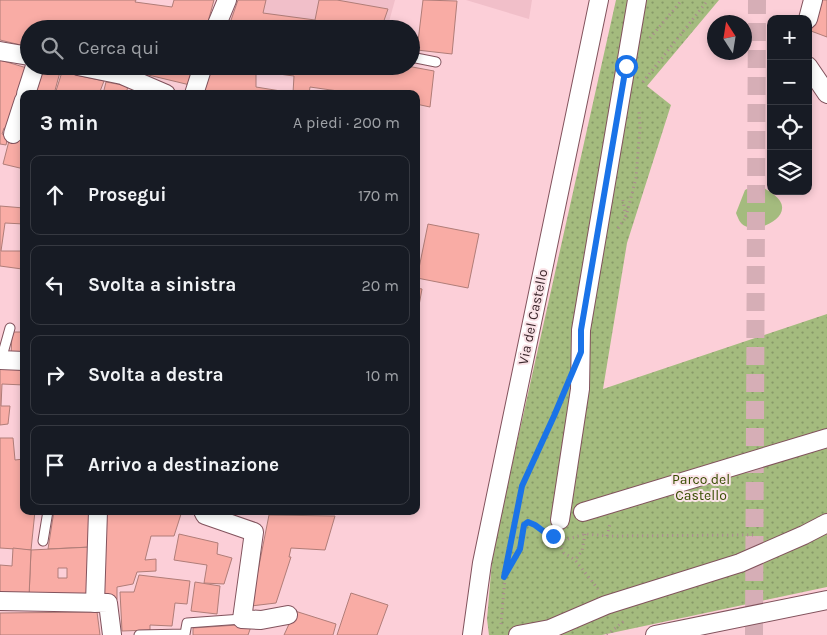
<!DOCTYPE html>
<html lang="it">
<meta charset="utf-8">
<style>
:root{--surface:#171b24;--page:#242831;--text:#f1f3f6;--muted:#9ea1a6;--line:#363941}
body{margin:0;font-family:Karla,sans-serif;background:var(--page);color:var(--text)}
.controls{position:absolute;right:15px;top:15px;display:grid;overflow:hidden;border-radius:10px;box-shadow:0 2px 8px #0003}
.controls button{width:45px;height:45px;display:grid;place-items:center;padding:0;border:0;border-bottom:1px solid var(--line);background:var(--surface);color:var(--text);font:25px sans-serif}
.compass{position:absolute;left:707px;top:15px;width:45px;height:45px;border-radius:50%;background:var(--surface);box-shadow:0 2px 8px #0003;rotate:348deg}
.stop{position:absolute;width:15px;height:15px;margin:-11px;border:4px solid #1a73e8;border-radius:50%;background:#fff}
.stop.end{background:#1a73e8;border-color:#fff;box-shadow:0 1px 5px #0008}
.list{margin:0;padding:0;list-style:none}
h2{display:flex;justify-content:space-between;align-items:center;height:65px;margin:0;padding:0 20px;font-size:21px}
h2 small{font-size:16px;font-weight:400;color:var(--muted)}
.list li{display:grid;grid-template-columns:32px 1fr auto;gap:15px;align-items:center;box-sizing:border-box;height:80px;margin:0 10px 10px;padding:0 10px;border:1px solid var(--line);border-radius:10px}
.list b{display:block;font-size:19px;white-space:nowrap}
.list em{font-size:16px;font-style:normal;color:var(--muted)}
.icon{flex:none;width:28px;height:28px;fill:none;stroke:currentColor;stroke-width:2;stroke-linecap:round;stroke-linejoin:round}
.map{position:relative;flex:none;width:827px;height:635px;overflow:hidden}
.search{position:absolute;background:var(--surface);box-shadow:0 2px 8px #0003;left:20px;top:20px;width:400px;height:55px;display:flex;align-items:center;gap:12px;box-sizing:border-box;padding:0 18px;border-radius:28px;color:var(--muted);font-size:19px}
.panel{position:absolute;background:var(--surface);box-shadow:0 2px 8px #0003;left:20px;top:90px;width:400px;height:425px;border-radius:10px}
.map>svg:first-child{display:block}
.built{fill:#f1bfc9}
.grass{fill:#a4bb7e}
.park{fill:url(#park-dots)}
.building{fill:#f9aca5;stroke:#b07d78;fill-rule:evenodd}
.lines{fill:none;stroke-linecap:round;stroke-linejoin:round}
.street-tunnel{stroke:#d6aeb6;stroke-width:18;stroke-dasharray:18 9;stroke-linecap:butt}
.lane-casing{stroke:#82535d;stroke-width:11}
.street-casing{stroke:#82535d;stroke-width:20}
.path{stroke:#ac8991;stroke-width:3;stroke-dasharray:1 4;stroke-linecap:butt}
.lane{stroke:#fff;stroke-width:9}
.street{stroke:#fff;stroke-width:18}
.route{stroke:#1a73e8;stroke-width:6}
.labels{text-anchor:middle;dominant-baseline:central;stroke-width:4;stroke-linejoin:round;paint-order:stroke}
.street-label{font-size:14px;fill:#3d282d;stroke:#fae3e7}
.park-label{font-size:14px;fill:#384c00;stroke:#fae3e7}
</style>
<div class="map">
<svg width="827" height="635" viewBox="0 0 827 635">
<defs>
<pattern id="park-dots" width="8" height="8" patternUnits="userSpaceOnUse" patternTransform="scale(1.25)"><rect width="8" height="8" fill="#a4bb7e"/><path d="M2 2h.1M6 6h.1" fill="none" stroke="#879868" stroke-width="1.8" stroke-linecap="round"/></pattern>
</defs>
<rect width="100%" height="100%" fill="#fccfd8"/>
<g class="built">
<polygon points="235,0 395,0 387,29 224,29"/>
<polygon points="466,0 532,0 529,19"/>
</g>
<path class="grass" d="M755,185C763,186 767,190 773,194C800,213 760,234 745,226C740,224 738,218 736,213L745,190Z"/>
<polygon class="park" points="616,0 719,0 647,86 671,105 627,243 603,389 827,314 827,587 602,635 489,635 487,619 493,550"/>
<g class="building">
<polygon points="0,0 136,0 135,2 172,7 174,0 214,0 206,29 29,29 29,47 0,40"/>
<polygon points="238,0 266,0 263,13 315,20 319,0 337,0 388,9 381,29 228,29"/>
<polygon points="423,0 457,1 452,54 417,50"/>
<polygon points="822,0 827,0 827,37 811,31"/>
<polygon points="0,60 27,68 10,129 4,128 2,134 8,136 6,145 0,144"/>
<polygon points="40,66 60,72 54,94 31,94"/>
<polygon points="111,66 195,66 190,85"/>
<path d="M211,66H407L434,71L430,107L416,104V94H345V92L310,87L309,94H203ZM256,71L294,76L293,93L256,87Z"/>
<polygon points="62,72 104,81 99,94 55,94"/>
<polygon points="106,82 128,86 126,94 103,94"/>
<polygon points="24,123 24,169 3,164 10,137"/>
<polygon points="0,206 24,208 24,224 5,223 1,251 24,251 22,269 0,266"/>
<polygon points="428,224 479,234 468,288 417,278"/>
<polygon points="416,288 422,289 416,322"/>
<polygon points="12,332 24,332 24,357 11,357"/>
<polygon points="0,366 24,367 24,385 2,384 1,406 10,406 8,424 0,425"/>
<polygon points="0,438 13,438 15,460 24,459 24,511 35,511 31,550 0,548"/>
<polygon points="54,511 93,511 91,547 48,549"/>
<polygon points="104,511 182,511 174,536 151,536 145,560 156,559 156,571 137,572 133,584 117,587 117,600 100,599"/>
<polygon points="269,515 335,516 325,550 291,548 289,557 291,557 276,603 251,606"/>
<polygon points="179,534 218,543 217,554 232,558 224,584 204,583 207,565 174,560"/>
<path d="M91,547L93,597H29L31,550ZM58,568H67V578H58Z"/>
<polygon points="13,548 31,550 29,597 0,596 0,565 12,566"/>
<polygon points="139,575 190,581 187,604 175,603 172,626 150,625 150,630 122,631 120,592 134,592"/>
<polygon points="195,582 220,586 217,614 191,611"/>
<polygon points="351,593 388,605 377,635 337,635"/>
<polygon points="295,611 336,624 333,635 284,635"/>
<polygon points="97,612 100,635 0,635 0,613"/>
<polygon points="252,624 248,635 193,635 193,628"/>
</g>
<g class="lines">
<polyline class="street-tunnel" points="754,635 757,0"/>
<defs>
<g id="lane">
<polyline points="411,57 436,62"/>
<polyline points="1,360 10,328"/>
<polyline points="43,541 48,511"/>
<polyline points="139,635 185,634 187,623 242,619"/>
</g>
<g id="street">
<polyline points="808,19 813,0"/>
<polyline points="215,29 227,0"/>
<polyline points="0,51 29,56"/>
<polyline points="78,66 122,75 166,94"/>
<polyline points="808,66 827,94"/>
<polyline points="26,94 35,66"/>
<polyline points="194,94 203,66"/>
<polyline points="13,134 24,100"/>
<polyline points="0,360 24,361"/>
<polyline points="203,511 205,515 254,532 242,619 261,620 288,615"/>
<polyline points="583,512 827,438"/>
<polyline points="560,520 580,389 581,330 637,0"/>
<polyline points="0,601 108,603 112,635"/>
<polyline points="95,603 98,511"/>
<polyline points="472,635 482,563 599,0"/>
<polyline points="518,635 550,629 606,605 740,563 804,535 827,523"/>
<polyline points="655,635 827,600"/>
</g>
</defs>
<use href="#lane" class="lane-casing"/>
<use href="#street" class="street-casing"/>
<g class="path">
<polyline points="650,38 682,0"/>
<polyline points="643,82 708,0"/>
<polyline points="626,217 636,178 640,128 639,112"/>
<polyline points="618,228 626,217 623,200"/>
<polyline points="585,534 582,551 575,560 598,589"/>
<polyline points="607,536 610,524"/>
<polyline points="565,539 561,548 564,553 575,560"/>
<polyline points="568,539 585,534 607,536 753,535"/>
<polyline points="505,577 519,549 524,525 528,522 544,532"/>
<polyline points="501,624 505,577 522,486 555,415"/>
<polyline points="607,635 624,621"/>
</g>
<use href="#lane" class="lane"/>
<use href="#street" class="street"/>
</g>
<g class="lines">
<polyline class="route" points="553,536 551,537 535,525 528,522 524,525 520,549 504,577 522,486 554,416 581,352 581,330 626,66"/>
</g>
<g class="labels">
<g class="street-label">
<text transform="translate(533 317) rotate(-78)">Via del Castello</text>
</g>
<g class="park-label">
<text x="701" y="479">Parco del<tspan x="701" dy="16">Castello</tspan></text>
</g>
</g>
</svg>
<div class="controls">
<button>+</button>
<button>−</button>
<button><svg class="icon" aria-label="locate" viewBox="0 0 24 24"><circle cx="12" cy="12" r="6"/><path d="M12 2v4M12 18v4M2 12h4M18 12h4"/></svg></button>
<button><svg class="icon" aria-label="layers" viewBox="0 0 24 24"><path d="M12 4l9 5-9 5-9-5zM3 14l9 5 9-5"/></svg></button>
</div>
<svg class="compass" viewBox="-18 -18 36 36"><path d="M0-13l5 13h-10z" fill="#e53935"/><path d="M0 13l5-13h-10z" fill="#9ea1a6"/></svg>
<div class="stop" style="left:626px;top:66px"></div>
<div class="stop end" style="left:553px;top:536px"></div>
<div class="search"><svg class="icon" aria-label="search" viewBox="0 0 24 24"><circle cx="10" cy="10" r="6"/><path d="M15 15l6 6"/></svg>Cerca qui</div>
<section class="panel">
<h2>3 min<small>A piedi · 200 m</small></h2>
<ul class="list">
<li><svg class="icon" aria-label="ahead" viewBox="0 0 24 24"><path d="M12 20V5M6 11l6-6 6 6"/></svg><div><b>Prosegui</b></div><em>170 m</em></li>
<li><svg class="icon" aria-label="left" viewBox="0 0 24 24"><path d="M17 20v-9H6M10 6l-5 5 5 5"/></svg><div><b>Svolta a sinistra</b></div><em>20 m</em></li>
<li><svg class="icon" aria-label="right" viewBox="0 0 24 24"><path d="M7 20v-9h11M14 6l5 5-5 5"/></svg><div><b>Svolta a destra</b></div><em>10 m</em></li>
<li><svg class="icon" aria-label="arrive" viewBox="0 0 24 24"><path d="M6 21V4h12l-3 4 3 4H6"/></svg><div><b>Arrivo a destinazione</b></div></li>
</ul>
</section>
</div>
